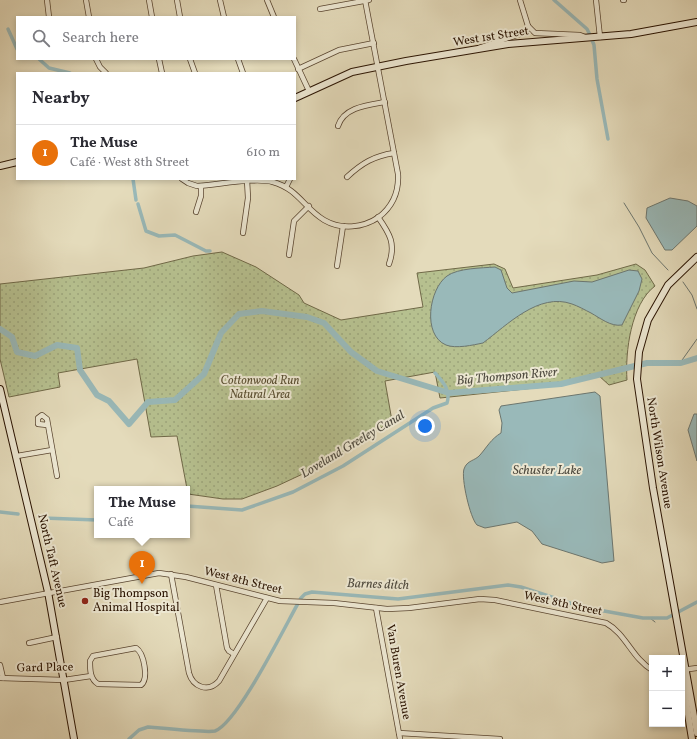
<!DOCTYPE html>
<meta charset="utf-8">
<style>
:root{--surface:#fff;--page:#f2f2f3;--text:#2b2b33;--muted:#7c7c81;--line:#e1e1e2;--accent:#8f2418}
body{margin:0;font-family:Vollkorn,serif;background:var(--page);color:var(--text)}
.controls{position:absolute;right:12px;bottom:12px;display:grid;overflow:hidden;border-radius:0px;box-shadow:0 2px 6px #0003}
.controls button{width:36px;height:36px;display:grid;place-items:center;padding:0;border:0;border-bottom:1px solid var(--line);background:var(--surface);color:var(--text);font:20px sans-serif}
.you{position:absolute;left:425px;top:426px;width:14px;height:14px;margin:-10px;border:3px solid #fff;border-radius:50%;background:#1a73e8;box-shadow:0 0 0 6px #1a73e833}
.badge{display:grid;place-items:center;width:26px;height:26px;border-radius:50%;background:var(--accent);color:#fff;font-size:13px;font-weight:700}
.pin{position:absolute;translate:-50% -33px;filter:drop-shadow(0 1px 2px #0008)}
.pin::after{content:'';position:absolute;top:21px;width:14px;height:12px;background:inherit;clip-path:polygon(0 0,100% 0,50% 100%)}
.popup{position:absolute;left:94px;top:486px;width:96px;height:52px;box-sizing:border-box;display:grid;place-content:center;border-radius:0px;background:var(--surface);filter:drop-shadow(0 1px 3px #0005);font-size:13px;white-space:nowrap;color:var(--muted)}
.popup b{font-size:15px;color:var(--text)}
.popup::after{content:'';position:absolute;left:50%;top:100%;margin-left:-8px;border:8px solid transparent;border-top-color:var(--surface)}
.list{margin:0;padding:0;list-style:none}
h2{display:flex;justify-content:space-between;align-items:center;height:52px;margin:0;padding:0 16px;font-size:17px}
h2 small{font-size:13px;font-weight:400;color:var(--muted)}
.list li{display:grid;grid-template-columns:26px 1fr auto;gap:12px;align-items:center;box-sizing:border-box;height:56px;padding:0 16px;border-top:1px solid var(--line)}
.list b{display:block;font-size:15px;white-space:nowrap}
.list p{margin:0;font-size:13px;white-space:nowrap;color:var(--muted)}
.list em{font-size:13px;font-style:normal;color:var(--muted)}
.icon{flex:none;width:22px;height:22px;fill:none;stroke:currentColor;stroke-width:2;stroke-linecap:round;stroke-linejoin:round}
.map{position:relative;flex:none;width:697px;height:739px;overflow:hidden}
.search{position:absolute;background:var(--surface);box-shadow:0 2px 6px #0003;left:16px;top:16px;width:280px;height:44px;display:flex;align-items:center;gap:10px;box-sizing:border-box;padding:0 14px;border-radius:0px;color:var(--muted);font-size:15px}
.panel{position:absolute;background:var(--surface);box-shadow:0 2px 6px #0003;left:16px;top:72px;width:280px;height:108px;border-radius:0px}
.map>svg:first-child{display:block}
.grass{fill:url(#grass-dots);stroke:#706948}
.water{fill:#99b9b9;stroke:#6c766f}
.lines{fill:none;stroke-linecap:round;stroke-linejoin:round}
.stream{stroke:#6c766f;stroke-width:1}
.canal{stroke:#99b9b9;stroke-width:3.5}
.river{stroke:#99b9b9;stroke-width:6}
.minor-casing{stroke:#58442f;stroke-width:6}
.secondary-casing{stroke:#291200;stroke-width:8}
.minor{stroke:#ede8d3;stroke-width:4.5}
.secondary{stroke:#ede8d3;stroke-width:6}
.poi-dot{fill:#8f2418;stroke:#ede8d3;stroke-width:1.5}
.labels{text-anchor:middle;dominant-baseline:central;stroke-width:4;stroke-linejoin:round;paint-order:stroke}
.street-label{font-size:12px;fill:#291200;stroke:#ede8d3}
.park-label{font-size:12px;font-style:italic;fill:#5a4f32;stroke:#ede8d3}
.poi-label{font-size:12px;fill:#291200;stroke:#ede8d3;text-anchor:start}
.water-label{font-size:13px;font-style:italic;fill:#504c41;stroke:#ede8d3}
</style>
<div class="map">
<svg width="697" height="739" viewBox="0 0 697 739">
<defs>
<pattern id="grass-dots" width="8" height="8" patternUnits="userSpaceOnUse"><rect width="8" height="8" fill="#b6c08f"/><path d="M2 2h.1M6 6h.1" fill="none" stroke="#9ca47a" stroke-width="1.8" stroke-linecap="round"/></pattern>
</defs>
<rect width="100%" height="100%" fill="#e4dbbb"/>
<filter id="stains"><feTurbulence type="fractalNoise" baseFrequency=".005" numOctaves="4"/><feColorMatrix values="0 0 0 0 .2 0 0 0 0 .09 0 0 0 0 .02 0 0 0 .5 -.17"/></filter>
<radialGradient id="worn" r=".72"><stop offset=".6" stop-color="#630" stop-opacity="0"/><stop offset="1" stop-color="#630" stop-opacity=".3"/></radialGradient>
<path class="grass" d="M222,252L256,267L299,295L304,303L341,320L423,307L417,273L494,264L505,269L513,288L597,275L636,264L645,270L655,286C631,304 625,352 627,380L609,385L598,375L563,385L440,398L435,372L385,381L392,421L324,464L277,486L242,499H223L188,494L177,436L151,437L137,359L58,373L60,387L9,397L0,359V284L144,268L193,256Z"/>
<g class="water">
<polygon points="670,198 688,201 697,206 697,226 672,250 665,250 646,218 647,208"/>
<path d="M495,267L501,270L507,288L512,293L574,281L592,282L629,270L638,271L642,279L639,291L622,325C611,327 600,318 591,313C585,310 578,306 572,304C539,292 507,325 483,343C473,345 456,349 446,345C422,335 429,289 447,276C458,268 482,268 495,267Z"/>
<path d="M595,392L600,396L614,561L602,563L542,544L532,531L517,522L485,528L477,525C470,518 461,478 464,469C467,460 475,461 480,455C487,447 491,439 501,433L502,423L499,410L501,406Z"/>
<polygon points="694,414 697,414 697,461 688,430"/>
</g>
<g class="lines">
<g class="stream">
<polyline points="624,203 639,227 652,253 668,270"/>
<polyline points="683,282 692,295 697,309"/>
<polyline points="680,363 697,339"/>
<polyline points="650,618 655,622"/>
</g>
<g class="canal">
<polyline points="554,0 587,29 590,35"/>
<polyline points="8,29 17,49"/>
<polyline points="592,40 594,45 597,79 608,139"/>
<polyline points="39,59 49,68 70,73"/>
<polyline points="133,179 136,200"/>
<polyline points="138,204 146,231 159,236 175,235 206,251 210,251"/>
<path d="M187,506L242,510L293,492L343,466L433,408L447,403C451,390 443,382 435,373"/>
<polyline points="0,512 18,514"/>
<polyline points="43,518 97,520"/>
<path d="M129,739L139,730L148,727C160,728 207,733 215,731C238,723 287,622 301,598L305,594L312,592L398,599L508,585L521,587L582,607L643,618H667L697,602"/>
</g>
<polyline class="river" points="0,329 12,337 17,352 35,356 57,345 77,348 80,370 97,395 109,401 129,424 148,402 175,400 204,374 221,333 239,314 262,311 307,317 324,323 351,352 377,371 449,393 561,384 647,363 681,363 697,358"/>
<defs>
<g id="minor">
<polyline points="47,0 49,17"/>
<polyline points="86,0 89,17"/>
<polyline points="149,0 152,17"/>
<polyline points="177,0 180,17"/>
<polyline points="220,0 224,17"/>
<polyline points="267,0 274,17"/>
<polyline points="596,0 600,37"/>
<polyline points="623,0 624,0"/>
<polyline points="320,9 369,0"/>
<polyline points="528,26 535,33 580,35 585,37"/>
<polyline points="479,48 526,32 528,26 520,0"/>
<polyline points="96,59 100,67 106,73"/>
<polyline points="159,59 162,73"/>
<polyline points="190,59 195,73"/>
<polyline points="238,59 243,73"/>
<polyline points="294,59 309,91"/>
<polyline points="298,69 339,50 374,43"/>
<path d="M338,126C344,107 368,105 385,102"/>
<path d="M347,177C362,163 374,156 394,153"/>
<path d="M182,179L188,183L197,186C218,185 254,177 273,182C298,189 304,208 324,220C341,230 363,228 379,217C393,206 399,191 398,174L365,0"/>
<polyline points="286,187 290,179"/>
<polyline points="196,212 201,196 201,186"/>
<path d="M378,217C390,234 396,244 389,264"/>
<polyline points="243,233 248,198 247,180"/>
<polyline points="289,255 294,221 309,206"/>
<polyline points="337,266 343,226"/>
<polyline points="47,425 38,424 38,418 42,415 47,419 57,476"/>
<polyline points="17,456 52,450"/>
<path d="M171,574L189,673C193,687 208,693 219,681L267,598"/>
<polyline points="216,585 227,648 229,651 234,654"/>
<path d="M0,602L159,573L186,577L280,601L334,603L387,609L409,608L480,599L495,600L606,623C626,634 632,658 652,670"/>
<polyline points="376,608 400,739"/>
<polyline points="29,643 57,637"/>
<path d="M136,648C144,653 149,679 141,685L98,684C90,679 90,670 90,661L93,656Z"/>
<polyline points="0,665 3,678"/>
<polyline points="682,670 697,668"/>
<polyline points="0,678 64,680 91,676"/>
<polyline points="399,733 500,739"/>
</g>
<g id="secondary">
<polyline points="295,98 352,72 406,61 508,44 631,34 697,22"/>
<polyline points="0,166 17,162"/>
<polyline points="697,257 668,285 648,320 639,352 637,379 653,488 697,733"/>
<polyline points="0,389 48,592 74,739"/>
<polyline points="682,677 692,739"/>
</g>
</defs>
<use href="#minor" class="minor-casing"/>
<use href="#secondary" class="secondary-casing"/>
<use href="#minor" class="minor"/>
<use href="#secondary" class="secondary"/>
</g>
<circle class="poi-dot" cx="85" cy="601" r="4"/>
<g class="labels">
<g class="street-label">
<text transform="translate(491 37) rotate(-9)">West 1st Street</text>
<text transform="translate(659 453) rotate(81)">North Wilson Avenue</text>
<text transform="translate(52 561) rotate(77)">North Taft Avenue</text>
<text transform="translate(243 581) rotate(14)">West 8th Street</text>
<text transform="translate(563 604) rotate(12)">West 8th Street</text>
<text transform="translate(45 668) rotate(-1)">Gard Place</text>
<text transform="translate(398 672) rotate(80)">Van Buren Avenue</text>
</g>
<g class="park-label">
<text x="260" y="381">Cottonwood Run<tspan x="260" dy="14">Natural Area</tspan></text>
</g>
<g class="poi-label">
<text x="93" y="594">Big Thompson<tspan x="93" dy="14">Animal Hospital</tspan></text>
</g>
<g class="water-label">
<text transform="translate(507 377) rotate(-5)">Big Thompson River</text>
<text transform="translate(353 445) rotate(-31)">Loveland Greeley Canal</text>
<text x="547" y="471">Schuster Lake</text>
<text transform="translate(378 585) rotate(2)">Barnes ditch</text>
</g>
</g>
<rect width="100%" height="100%" filter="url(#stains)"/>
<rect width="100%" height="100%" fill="url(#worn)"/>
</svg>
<div class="controls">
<button>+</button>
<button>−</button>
</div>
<div class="you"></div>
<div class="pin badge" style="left:142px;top:584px;background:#e8710a">1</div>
<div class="popup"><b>The Muse</b>Café</div>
<div class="search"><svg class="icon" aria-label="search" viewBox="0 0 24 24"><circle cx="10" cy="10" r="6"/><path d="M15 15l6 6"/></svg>Search here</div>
<section class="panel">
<h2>Nearby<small></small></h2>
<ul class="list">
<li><span class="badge" style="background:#e8710a">1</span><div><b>The Muse</b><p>Café · West 8th Street</p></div><em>610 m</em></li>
</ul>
</section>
</div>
